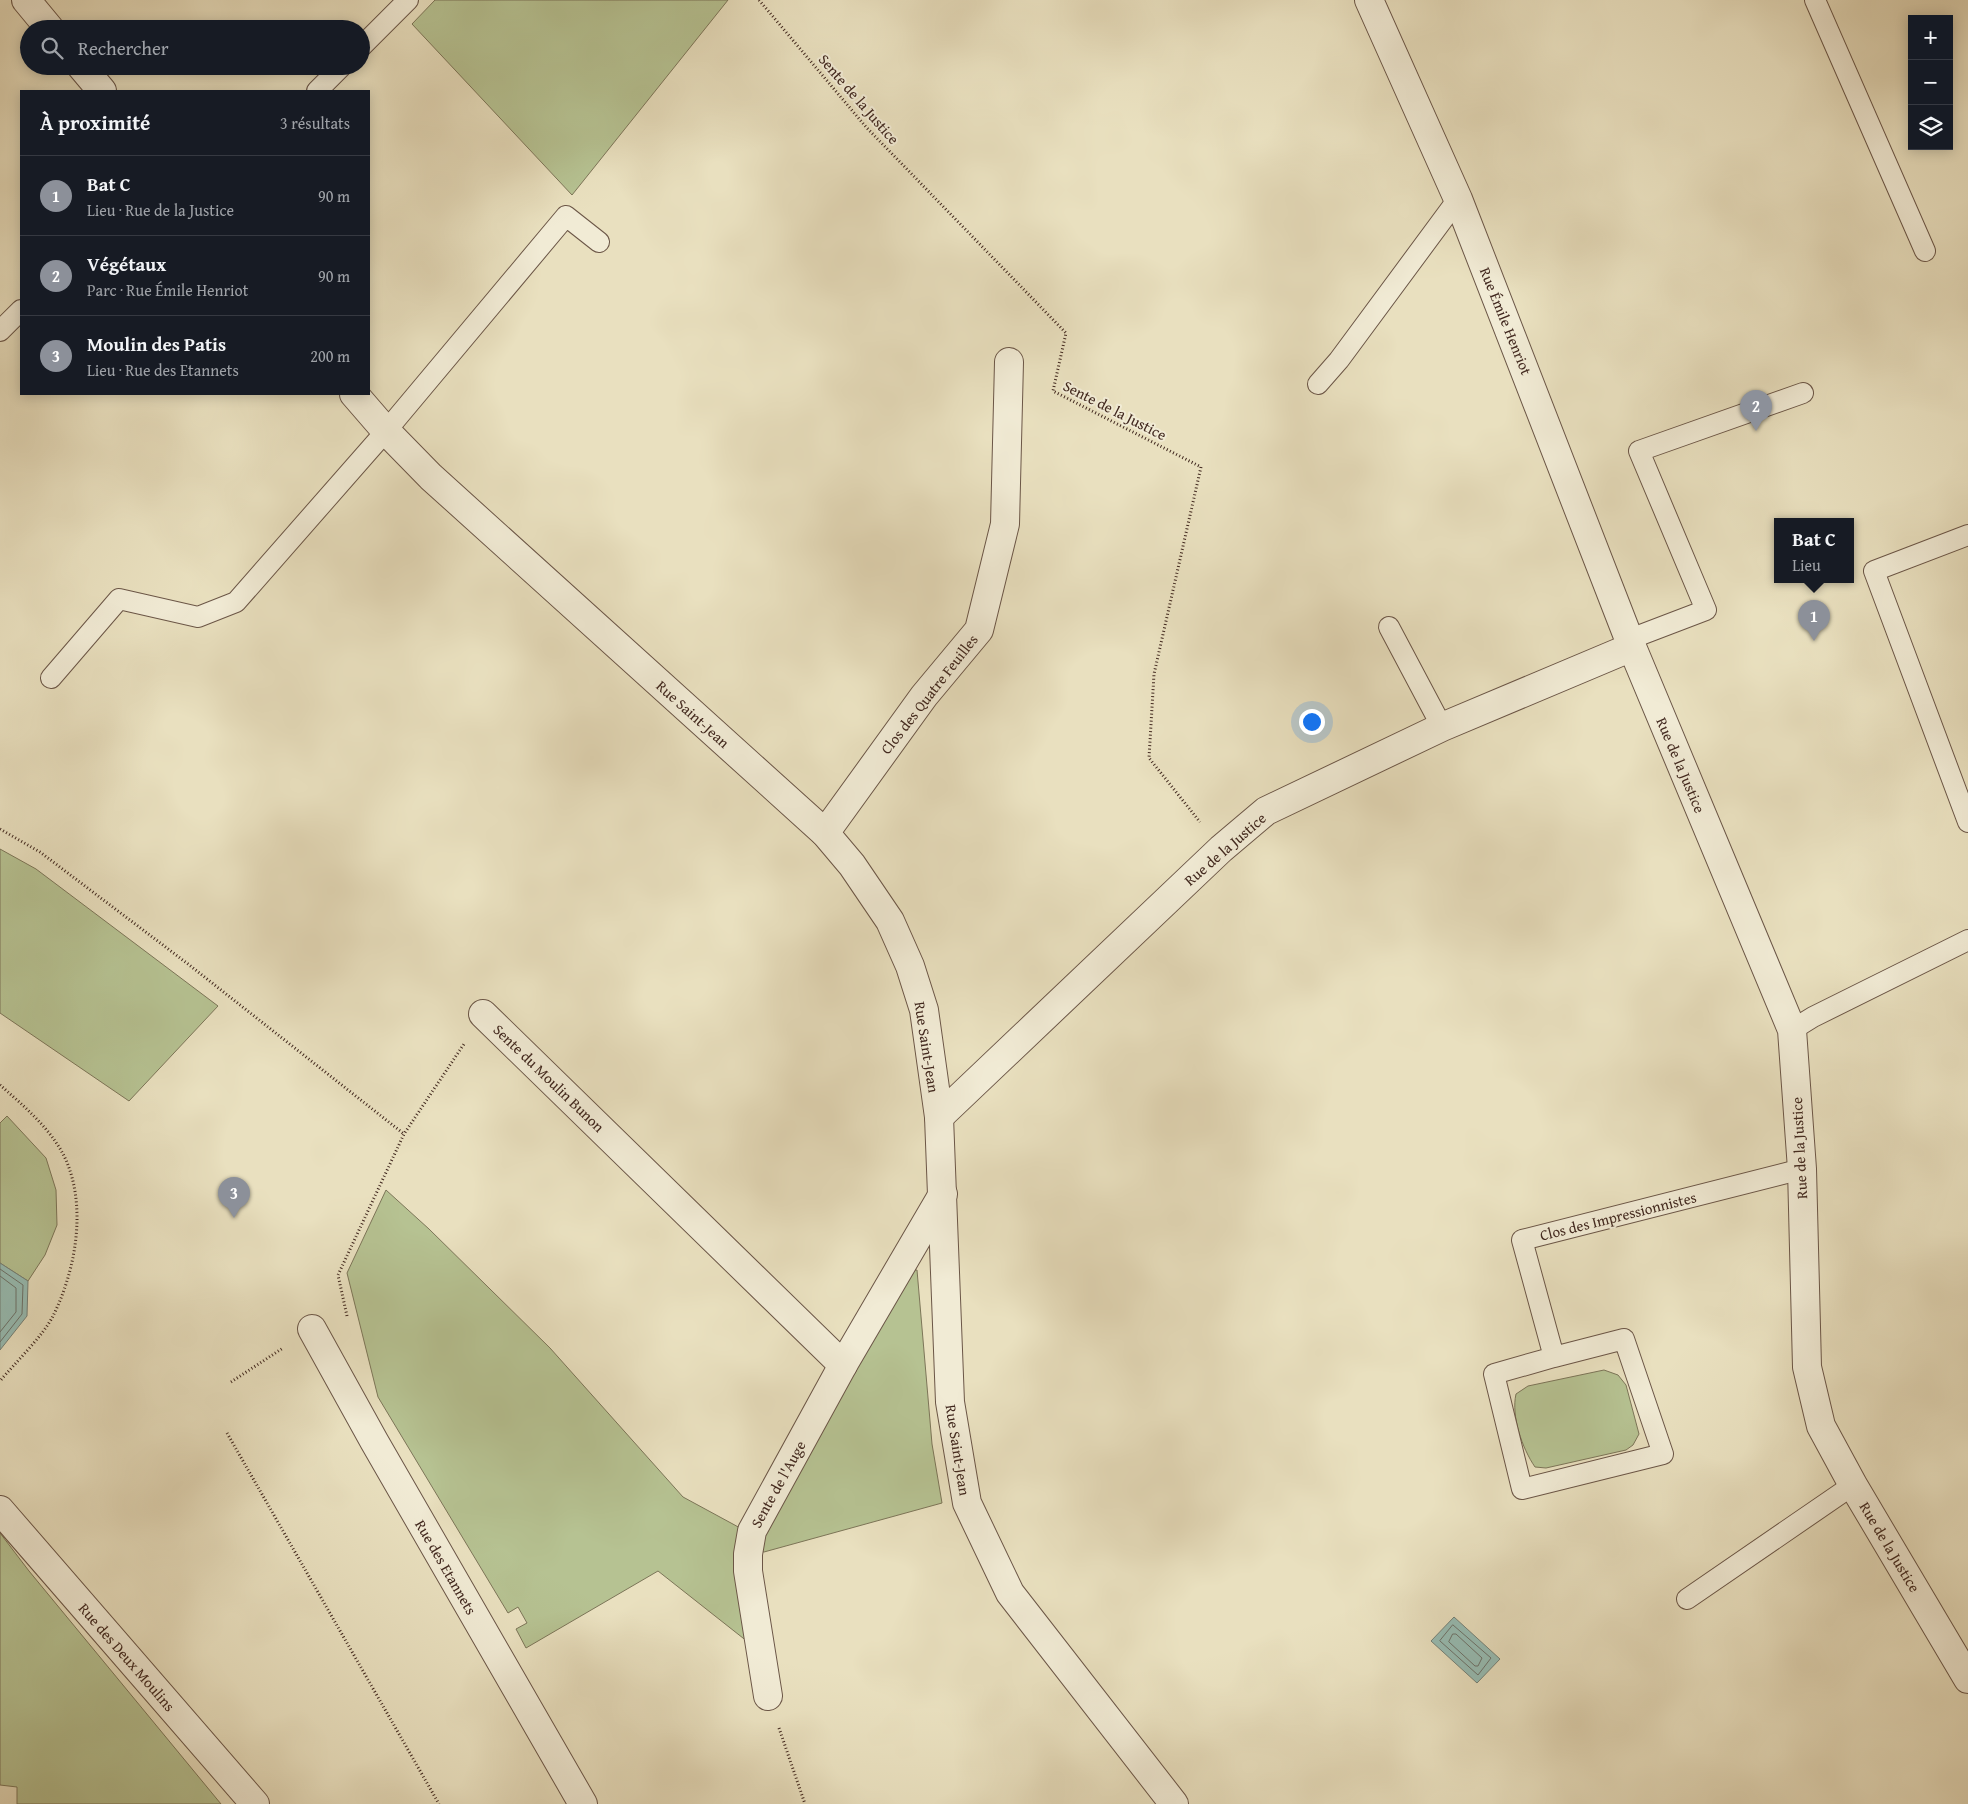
<!DOCTYPE html>
<html lang="fr">
<meta charset="utf-8">
<style>
:root{--surface:#171b24;--page:#242831;--text:#f1f3f6;--muted:#9ea1a6;--line:#363941;--accent:#8c9099}
body{margin:0;font-family:"Gentium Book Plus",serif;background:var(--page);color:var(--text)}
.controls{position:absolute;right:15px;top:15px;display:grid;overflow:hidden;border-radius:0px;box-shadow:0 2px 12px #0003}
.controls button{width:45px;height:45px;display:grid;place-items:center;padding:0;border:0;border-bottom:1px solid var(--line);background:var(--surface);color:var(--text);font:25px sans-serif}
.you{position:absolute;left:1311px;top:721px;width:18px;height:18px;margin:-12px;border:4px solid #fff;border-radius:50%;background:#1a73e8;box-shadow:0 0 0 8px #1a73e833}
.badge{display:grid;place-items:center;width:32px;height:32px;border-radius:50%;background:var(--accent);color:#fff;font-size:16px;font-weight:700}
.pin{position:absolute;translate:-50% -41px;filter:drop-shadow(0 1px 2px #0008)}
.pin::after{content:'';position:absolute;top:26px;width:18px;height:15px;background:inherit;clip-path:polygon(0 0,100% 0,50% 100%)}
.popup{position:absolute;left:1774px;top:518px;width:80px;height:65px;box-sizing:border-box;display:grid;place-content:center;border-radius:0px;background:var(--surface);filter:drop-shadow(0 1px 4px #0005);font-size:16px;white-space:nowrap;color:var(--muted)}
.popup b{font-size:19px;color:var(--text)}
.popup::after{content:'';position:absolute;left:50%;top:100%;margin-left:-10px;border:10px solid transparent;border-top-color:var(--surface)}
.list{margin:0;padding:0;list-style:none}
h2{display:flex;justify-content:space-between;align-items:center;height:65px;margin:0;padding:0 20px;font-size:21px}
h2 small{font-size:16px;font-weight:400;color:var(--muted)}
.list li{display:grid;grid-template-columns:32px 1fr auto;gap:15px;align-items:center;box-sizing:border-box;height:80px;padding:0 20px;border-top:1px solid var(--line)}
.list b{display:block;font-size:19px;white-space:nowrap}
.list p{margin:0;font-size:16px;white-space:nowrap;color:var(--muted)}
.list em{font-size:16px;font-style:normal;color:var(--muted)}
.icon{flex:none;width:28px;height:28px;fill:none;stroke:currentColor;stroke-width:2;stroke-linecap:round;stroke-linejoin:round}
.map{position:relative;flex:none;width:1968px;height:1804px;overflow:hidden}
.search{position:absolute;background:var(--surface);box-shadow:0 2px 12px #0003;left:20px;top:20px;width:350px;height:55px;display:flex;align-items:center;gap:12px;box-sizing:border-box;padding:0 18px;border-radius:28px;color:var(--muted);font-size:19px}
.panel{position:absolute;background:var(--surface);box-shadow:0 2px 12px #0003;left:20px;top:90px;width:350px;height:305px;border-radius:0px}
.map>svg:first-child{display:block}
.green{fill:#b6c292;stroke:#7c7558}
.water{fill:#97bdb4;stroke:#758178}
.lines{fill:none;stroke-linecap:round;stroke-linejoin:round}
.shore{stroke:#6c726a;stroke-width:1}
.service-casing{stroke:#6b5647;stroke-width:22}
.minor-casing{stroke:#6b5647;stroke-width:30}
.tertiary-casing{stroke:#6b5647;stroke-width:30}
.path{stroke:#41281f;stroke-width:3;stroke-dasharray:1 2.5;stroke-linecap:butt}
.service{stroke:#f1ebd5;stroke-width:20}
.minor{stroke:#f1ebd5;stroke-width:28}
.tertiary{stroke:#f1ebd5;stroke-width:28}
.labels{text-anchor:middle;dominant-baseline:central;stroke-width:4;stroke-linejoin:round;paint-order:stroke}
.street-label{font-size:15px;fill:#41281f;stroke:#f1ebd5}
</style>
<div class="map">
<svg width="1968" height="1804" viewBox="0 0 1968 1804">
<rect width="100%" height="100%" fill="#e9e0bf"/>
<filter id="stains"><feTurbulence type="fractalNoise" baseFrequency=".004" numOctaves="4"/><feColorMatrix values="0 0 0 0 .2 0 0 0 0 .09 0 0 0 0 .02 0 0 0 .5 -.17"/></filter>
<radialGradient id="worn" r=".72"><stop offset=".6" stop-color="#630" stop-opacity="0"/><stop offset="1" stop-color="#630" stop-opacity=".3"/></radialGradient>
<g class="green">
<polygon points="435,0 728,0 572,195 412,24"/>
<polygon points="0,849 36,869 218,1006 129,1101 0,1013"/>
<polygon points="7,1116 46,1158 56,1190 57,1225 45,1255 28,1281 0,1263 0,1123"/>
<polygon points="386,1190 429,1229 550,1348 683,1497 742,1529 748,1642 658,1571 526,1648 516,1629 527,1623 518,1607 508,1613 378,1397 347,1273"/>
<polygon points="911,1270 917,1270 932,1444 942,1503 764,1552 760,1551 762,1532"/>
<path d="M1604,1370L1618,1375L1626,1385L1639,1434L1633,1445L1626,1450L1546,1468L1535,1467C1522,1448 1511,1416 1516,1394L1528,1386Z"/>
<polygon points="0,1533 29,1571 221,1804 17,1804 17,1787 0,1785"/>
</g>
<g class="water">
<polygon points="0,1263 28,1281 27,1316 0,1350"/>
<polygon points="1454,1617 1500,1659 1477,1683 1431,1641"/>
</g>
<g class="lines">
<g class="shore">
<polyline points="0,1269 23,1285 22,1314 0,1342"/>
<polyline points="0,1276 16,1288 16,1312 0,1332"/>
<polygon points="1453,1625 1491,1658 1478,1675 1440,1641"/>
<polygon points="1453,1634 1456,1634 1482,1658 1478,1666 1475,1666 1449,1642"/>
</g>
<defs>
<g id="service">
<polyline points="1815,0 1925,251"/>
<polyline points="361,47 408,0"/>
<polyline points="317,91 342,66"/>
<polyline points="0,331 21,310"/>
<polyline points="1318,384 1339,360 1458,199"/>
<polyline points="1968,535 1874,571 1968,822"/>
<polyline points="1389,627 1442,727"/>
<polyline points="1630,639 1706,610 1639,451 1803,393"/>
<polyline points="51,678 119,599 198,617 236,602 386,431 566,216 599,242"/>
<polyline points="1792,1030 1813,1017 1968,940"/>
<polyline points="1554,1357 1494,1374 1522,1489 1663,1454 1624,1339 1554,1357 1522,1240 1802,1169"/>
<polyline points="1687,1599 1853,1485"/>
</g>
<g id="minor">
<polyline points="1369,0 1458,199 1632,647 1792,1030 1802,1169 1807,1367 1821,1426 1853,1485 1968,1679"/>
<polyline points="825,833 924,696 979,630 1005,524 1009,362"/>
<polyline points="483,1014 843,1365"/>
<polyline points="939,1117 1221,849 1266,811 1442,727 1632,647"/>
<polyline points="312,1329 374,1441 583,1804"/>
<polyline points="0,1510 255,1804"/>
<polyline points="768,1696 748,1571 748,1554 752,1531 843,1365 943,1194"/>
</g>
<g id="tertiary">
<polyline points="26,0 50,29"/>
<polyline points="81,66 102,91"/>
<polyline points="354,394 386,431 431,477 825,833 852,865 890,921 910,966 924,1010 939,1117 950,1402 967,1503 1010,1593 1174,1804"/>
</g>
</defs>
<use href="#service" class="service-casing"/>
<use href="#minor" class="minor-casing"/>
<use href="#tertiary" class="tertiary-casing"/>
<g class="path">
<polyline points="759,0 866,127 1066,333 1053,391 1201,467 1154,674 1149,758 1200,822"/>
<polyline points="0,829 40,852 188,964 404,1134"/>
<path d="M0,1085C25,1107 56,1133 68,1165C86,1212 75,1272 53,1316C43,1336 15,1363 0,1381"/>
<polyline points="347,1316 338,1275 404,1134 464,1044"/>
<polyline points="231,1382 283,1348"/>
<polyline points="227,1433 439,1804"/>
<polyline points="779,1728 805,1804"/>
</g>
<use href="#service" class="service"/>
<use href="#minor" class="minor"/>
<use href="#tertiary" class="tertiary"/>
</g>
<g class="labels">
<g class="street-label">
<text transform="translate(859 99) rotate(49)">Sente de la Justice</text>
<text transform="translate(1506 321) rotate(68)">Rue Émile Henriot</text>
<text transform="translate(1115 410) rotate(27)">Sente de la Justice</text>
<text transform="translate(929 694) rotate(-52)">Clos des Quatre Feuilles</text>
<text transform="translate(693 714) rotate(42)">Rue Saint-Jean</text>
<text transform="translate(1681 765) rotate(67)">Rue de la Justice</text>
<text transform="translate(1225 849) rotate(-41)">Rue de la Justice</text>
<text transform="translate(927 1047) rotate(81)">Rue Saint-Jean</text>
<text transform="translate(549 1078) rotate(44)">Sente du Moulin Bunon</text>
<text transform="translate(1799 1148) rotate(-93)">Rue de la Justice</text>
<text transform="translate(1618 1216) rotate(-14)">Clos des Impressionnistes</text>
<text transform="translate(958 1450) rotate(81)">Rue Saint-Jean</text>
<text transform="translate(778 1484) rotate(-61)">Sente de l'Auge</text>
<text transform="translate(1890 1547) rotate(59)">Rue de la Justice</text>
<text transform="translate(446 1567) rotate(60)">Rue des Etannets</text>
<text transform="translate(127 1657) rotate(49)">Rue des Deux Moulins</text>
</g>
</g>
<rect width="100%" height="100%" filter="url(#stains)"/>
<rect width="100%" height="100%" fill="url(#worn)"/>
</svg>
<div class="controls">
<button>+</button>
<button>−</button>
<button><svg class="icon" aria-label="layers" viewBox="0 0 24 24"><path d="M12 4l9 5-9 5-9-5zM3 14l9 5 9-5"/></svg></button>
</div>
<div class="you"></div>
<div class="pin badge" style="left:1814px;top:641px">1</div>
<div class="popup"><b>Bat C</b>Lieu</div>
<div class="pin badge" style="left:1756px;top:431px">2</div>
<div class="pin badge" style="left:234px;top:1218px">3</div>
<div class="search"><svg class="icon" aria-label="search" viewBox="0 0 24 24"><circle cx="10" cy="10" r="6"/><path d="M15 15l6 6"/></svg>Rechercher</div>
<section class="panel">
<h2>À proximité<small>3 résultats</small></h2>
<ul class="list">
<li><span class="badge">1</span><div><b>Bat C</b><p>Lieu · Rue de la Justice</p></div><em>90 m</em></li>
<li><span class="badge">2</span><div><b>Végétaux</b><p>Parc · Rue Émile Henriot</p></div><em>90 m</em></li>
<li><span class="badge">3</span><div><b>Moulin des Patis</b><p>Lieu · Rue des Etannets</p></div><em>200 m</em></li>
</ul>
</section>
</div>
